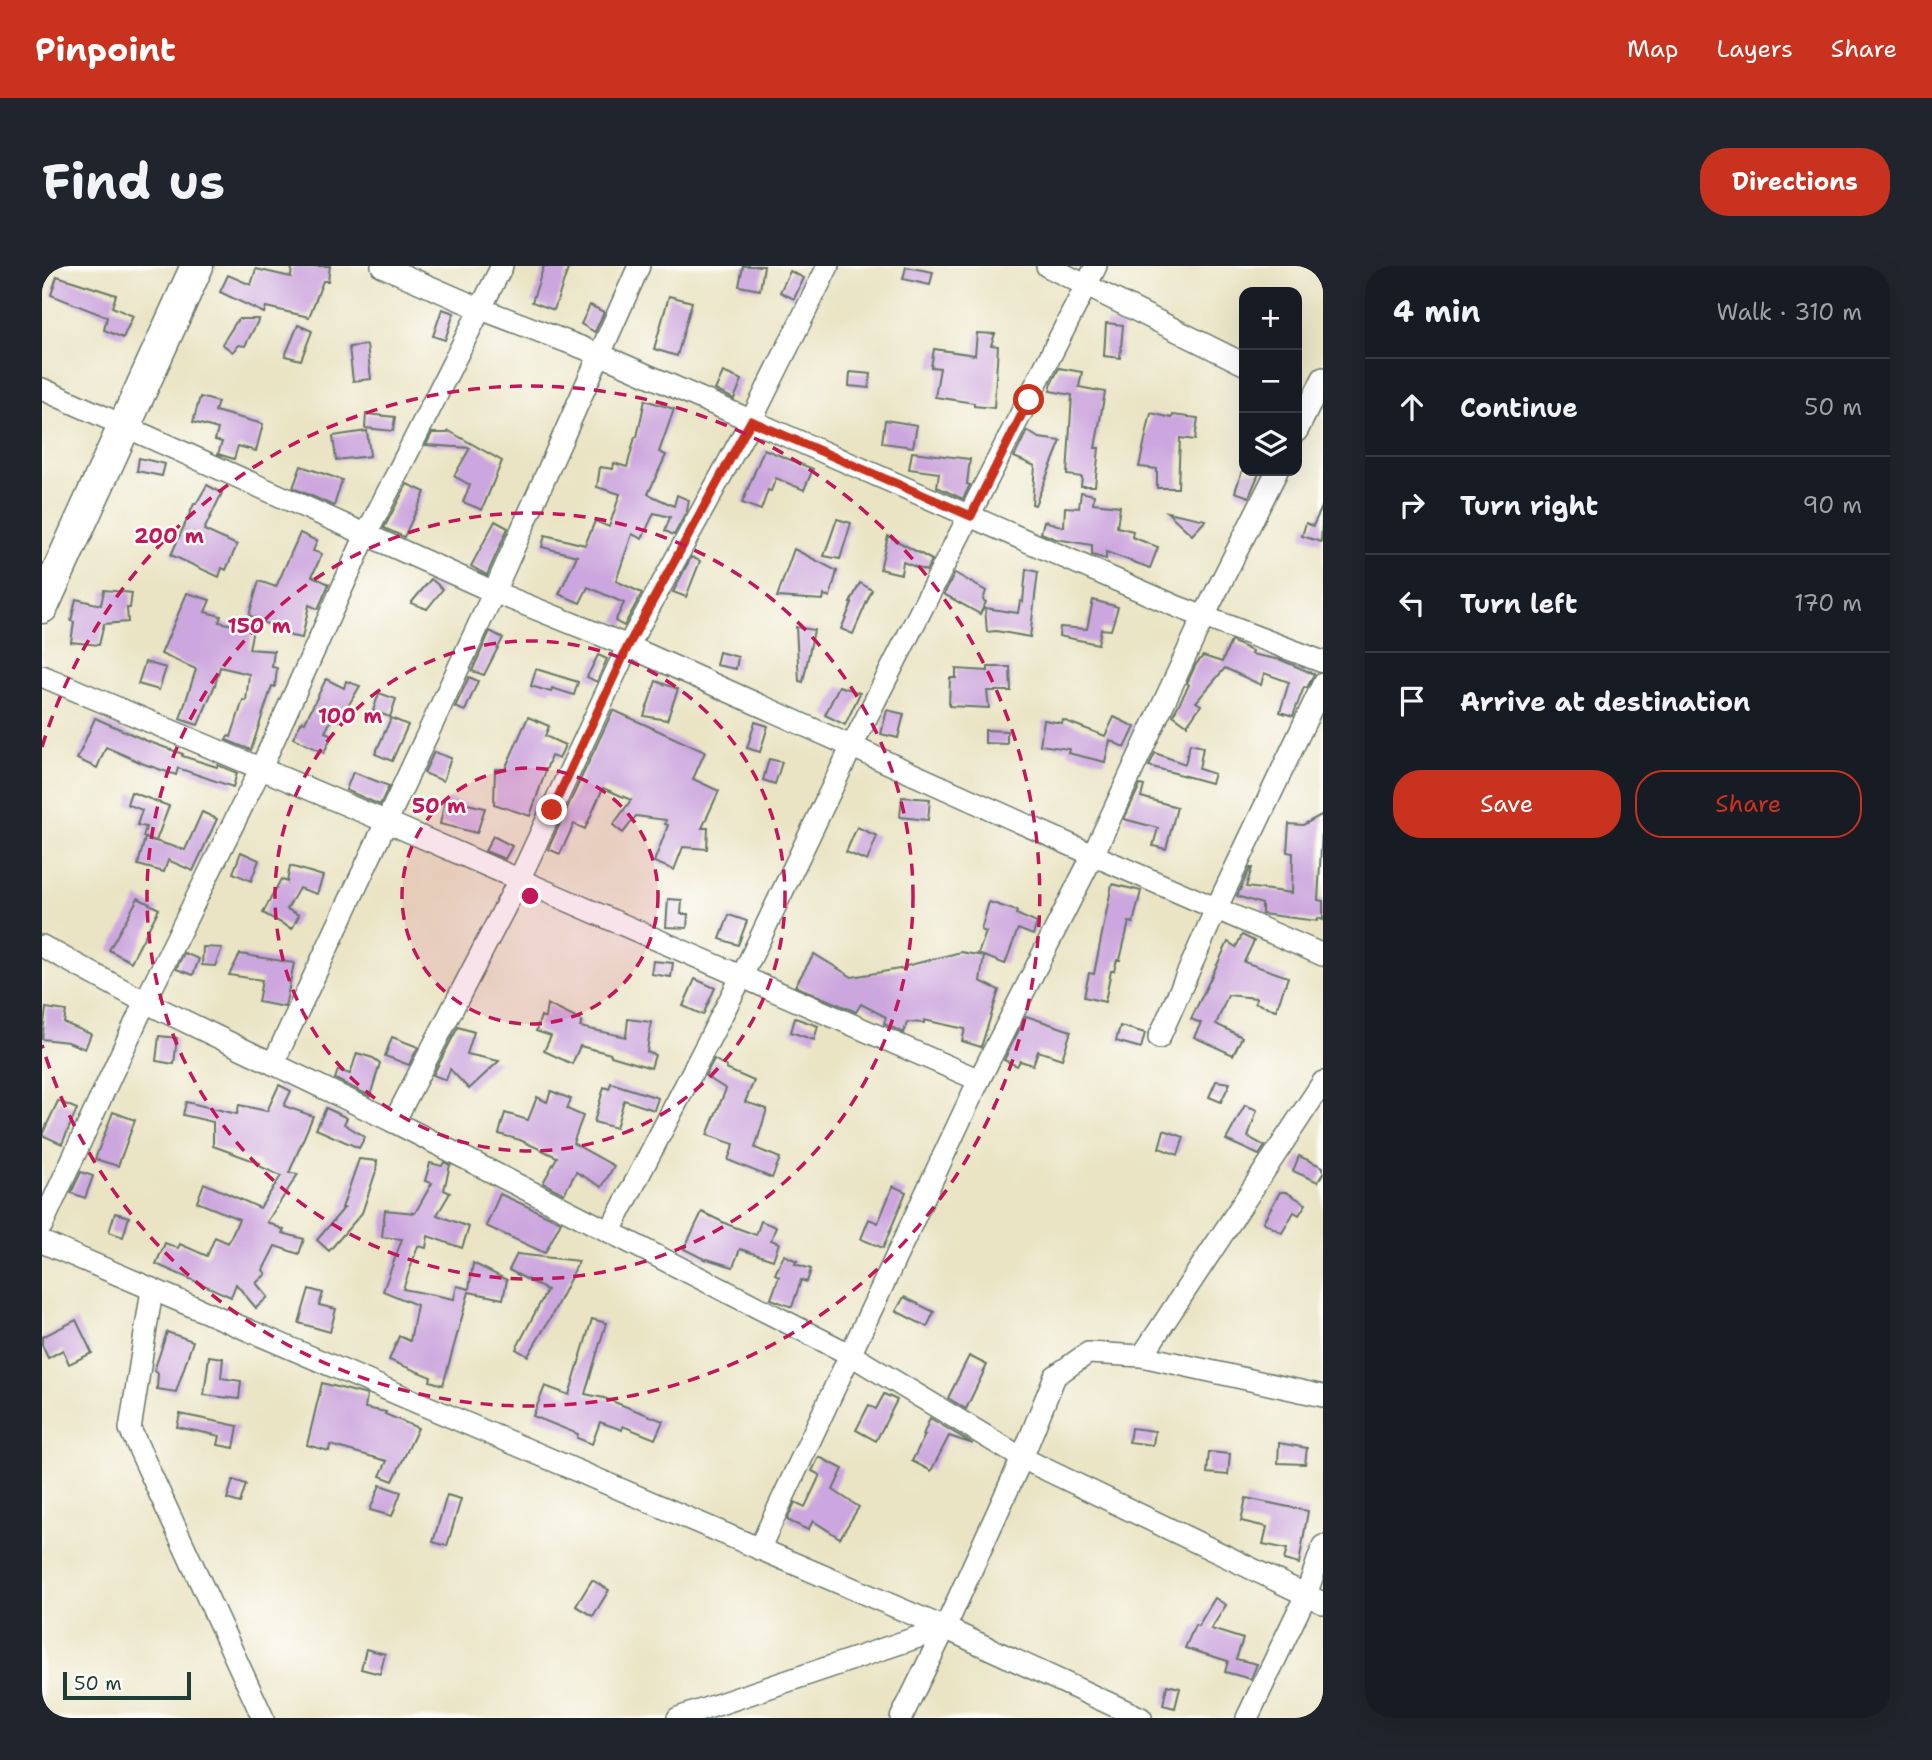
<!DOCTYPE html>
<meta charset="utf-8">
<style>
:root{--surface:#171b24;--page:#20242c;--text:#f1f3f6;--muted:#9ea1a6;--line:#363941;--accent:#c8321e}
body{margin:0;font-family:"Shantell Sans",sans-serif;background:var(--page);color:var(--text)}
.controls{position:absolute;right:21px;top:21px;display:grid;overflow:hidden;border-radius:14px;box-shadow:0 7px 28px #0002}
.controls button{width:63px;height:63px;display:grid;place-items:center;padding:0;border:0;border-bottom:2px solid var(--line);background:var(--surface);color:var(--text);font:35px sans-serif}
.scale{position:absolute;left:21px;bottom:18px;width:128px;box-sizing:border-box;padding-left:7px;border:4px solid #1f3d34;border-top:0;font-size:19px;line-height:24px;white-space:nowrap;color:#1f3d34;-webkit-text-stroke:5px #fdfcf7;paint-order:stroke}
.stop{position:absolute;width:21px;height:21px;margin:-16px;border:5px solid #c8321e;border-radius:50%;background:#fff}
.stop.end{background:#c8321e;border-color:#fff;box-shadow:0 2px 7px #0008}
.list{margin:0;padding:0;list-style:none}
h2{display:flex;justify-content:space-between;align-items:center;height:91px;margin:0;padding:0 28px;font-size:30px}
h2 small{font-size:23px;font-weight:400;color:var(--muted)}
.list li{display:grid;grid-template-columns:46px 1fr auto;gap:21px;align-items:center;box-sizing:border-box;height:98px;padding:0 28px;border-top:2px solid var(--line)}
.list b{display:block;font-size:26px;white-space:nowrap}
.list em{font-size:23px;font-style:normal;color:var(--muted)}
.actions{display:flex;gap:14px;padding:21px 28px}
.actions a{flex:1;padding:16px 0;border:2px solid var(--accent);border-radius:28px;text-align:center;font-size:24px;color:var(--accent)}
.actions .main{background:var(--accent);color:#fff}
.icon{flex:none;width:38px;height:38px;fill:none;stroke:currentColor;stroke-width:2;stroke-linecap:round;stroke-linejoin:round}
.map{position:relative;flex:none;width:1281px;height:1452px;overflow:hidden;border-radius:28px}
header{display:flex;align-items:center;gap:42px;box-sizing:border-box;height:98px;padding:0 35px;background:var(--accent);color:#fff}
header strong{font-size:33px}
nav{display:flex;gap:38px;margin-inline-start:auto;font-size:24px}
.intro{display:flex;align-items:center;justify-content:space-between;box-sizing:border-box;height:168px;padding:0 42px}
h1{margin:0;font-size:49px}
.button{padding:18px 32px;border-radius:28px;background:var(--accent);color:#fff;font-size:24px;font-weight:700}
main{display:flex;gap:42px;padding:0 42px}
aside{flex:1;background:var(--surface);border-radius:28px;box-shadow:0 7px 28px #0002}
.map>svg:first-child{display:block}
.building{fill:#cca6de}
.lines{fill:none;stroke-linecap:round;stroke-linejoin:round}
.minor-casing{stroke:#667767;stroke-width:24}
.highway-casing{stroke:#667767;stroke-width:35}
.minor{stroke:#fff;stroke-width:21}
.highway{stroke:#fff;stroke-width:32}
.route{stroke:#c8321e;stroke-width:9}
.ring{fill:none;stroke:#c2185b;stroke-width:3.5;stroke-dasharray:12 9}
.centre{fill:#c2185b;stroke:#fdfcf7;stroke-width:3.5}
.ring-label{font-size:21px;text-anchor:middle;font-weight:bold;fill:#c2185b;stroke:#fdfcf7;stroke-width:5;stroke-linejoin:round;paint-order:stroke}
</style>
<header>
<strong>Pinpoint</strong>
<nav><a>Map</a><a>Layers</a><a>Share</a></nav>
</header>
<div class="intro"><h1>Find us</h1><a class="button">Directions</a></div>
<main>
<div class="map">
<svg width="1281" height="1452" viewBox="0 0 1281 1452">
<rect width="100%" height="100%" fill="#fdfcf7"/>
<filter id="ink" filterUnits="userSpaceOnUse"><feTurbulence type="fractalNoise" baseFrequency=".0143" numOctaves="2"/><feDisplacementMap in="SourceGraphic" scale="14" xChannelSelector="R" yChannelSelector="G"/><feConvolveMatrix kernelMatrix="1 2 1 2 8 2 1 2 1" color-interpolation-filters="sRGB"/></filter>
<filter id="wash" filterUnits="userSpaceOnUse"><feTurbulence type="fractalNoise" baseFrequency=".00686" numOctaves="4" result="noise"/><feDisplacementMap in="SourceGraphic" scale="28" xChannelSelector="R" yChannelSelector="G"/><feGaussianBlur stdDeviation="1.57" result="paint"/><feColorMatrix in="noise" values="0 0 0 0 0 0 0 0 0 0 0 0 0 0 0 0 0 1.4 0 .05"/><feComposite in="paint" operator="in"/></filter>
<g filter="url(#wash)">
<rect width="100%" height="100%" fill="#eae4c5"/>
<g id="blocks">
<g class="building">
<polygon points="250,0 288,0 286,15 281,15 267,51 224,41 222,47 178,26 186,9 209,19 214,3 249,11"/>
<polygon points="502,0 527,0 512,44 490,36"/>
<polygon points="701,0 722,0 718,24 697,20"/>
<polygon points="864,1 891,6 888,19 861,13"/>
<polygon points="748,5 762,12 752,33 738,26"/>
<polygon points="15,10 74,29 70,41 91,50 81,72 62,64 65,51 9,29"/>
<polygon points="627,30 650,36 635,90 612,83"/>
<polygon points="548,39 562,46 553,66 539,58"/>
<polygon points="400,43 412,47 403,74 391,70"/>
<polygon points="196,53 217,53 203,80 196,79 191,86 180,78"/>
<polygon points="1064,57 1081,59 1078,92 1062,90"/>
<polygon points="256,59 270,65 259,94 243,90"/>
<polygon points="935,67 953,68 949,79 956,80 952,142 932,140 932,137 893,131 898,102 889,101 892,83 933,89"/>
<polygon points="325,79 329,113 311,115 307,81"/>
<polygon points="1017,102 1040,106 1037,121 1063,126 1053,182 1057,182 1053,220 1039,220 1040,211 1025,209 1030,129 1008,125 1010,116"/>
<polygon points="681,106 700,114 692,133 673,124"/>
<polygon points="808,106 829,108 827,122 807,120"/>
<polygon points="158,131 176,136 173,145 221,158 214,185 196,180 192,193 176,188 180,176 173,174 176,163 151,156"/>
<polygon points="603,134 632,143 617,186 624,189 606,228 632,240 635,229 647,234 645,245 632,269 623,265 628,251 612,247 600,273 590,268 574,315 600,327 582,360 573,355 582,337 546,321 538,337 517,328 535,290 500,281 503,269 543,279 553,255 567,261 578,228 555,221 558,201 571,203 572,197 585,201 593,171 595,171"/>
<polygon points="1109,147 1130,152 1131,149 1156,152 1153,174 1138,172 1136,222 1115,222 1115,203 1097,201"/>
<polygon points="324,148 353,151 351,165 323,162"/>
<polygon points="843,154 875,159 871,181 840,177"/>
<polygon points="325,165 328,190 294,194 291,170"/>
<polygon points="407,165 460,195 440,244 421,236 428,219 412,210 428,182 384,179 390,167 405,167"/>
<polygon points="985,165 997,172 1019,175 993,239 990,238 993,200 972,191"/>
<polygon points="722,183 771,203 762,224 734,212 729,225 726,224 719,244 700,237"/>
<polygon points="870,186 928,193 925,218 928,219 921,233 895,221 897,207 867,203"/>
<polygon points="97,192 123,198 120,210 95,205"/>
<polygon points="259,200 300,214 292,240 251,222"/>
<polygon points="1200,205 1218,205 1207,231 1193,226"/>
<polygon points="365,218 383,226 362,271 342,262"/>
<polygon points="165,219 180,227 162,264 195,279 184,304 180,302 177,311 129,289 152,238 154,238"/>
<polygon points="1039,226 1052,229 1051,237 1078,240 1075,261 1091,265 1090,271 1116,281 1108,302 1064,286 1064,293 1050,289 1050,279 1014,273 999,267 1002,255 1022,261 1023,241 1037,242"/>
<polygon points="1281,239 1279,276 1260,270 1264,257 1271,260"/>
<polygon points="1125,246 1164,254 1150,269"/>
<polygon points="795,253 809,257 798,293 782,290"/>
<polygon points="453,255 466,262 445,309 429,300"/>
<polygon points="258,267 275,275 271,285 280,288 270,310 287,318 276,343 267,339 260,372 249,370 207,349 217,315 234,321"/>
<polygon points="846,270 890,294 884,305 861,296 859,308 838,303"/>
<polygon points="752,283 795,305 788,331 782,329 781,334 735,331"/>
<polygon points="649,291 658,295 644,331 631,326"/>
<polygon points="984,303 996,306 988,371 954,365 945,366 943,342 976,347 978,335 981,336"/>
<polygon points="913,307 944,325 941,334 944,336 938,348 902,328"/>
<polygon points="389,313 401,323 385,343 369,337"/>
<polygon points="818,317 830,324 811,368 799,363 810,337 808,337"/>
<polygon points="62,324 90,327 88,342 85,342 86,356 62,358 57,379 29,376 32,356 29,355 34,333 59,339"/>
<polygon points="145,327 168,334 163,346 179,350 177,356 211,363 207,383 232,385 230,401 235,402 233,421 230,420 209,484 184,474 186,470 189,471 201,434 204,435 207,408 178,401 173,419 156,459 138,453 154,403 119,388"/>
<polygon points="1051,334 1076,341 1069,364 1059,363 1056,378 1017,370 1018,361 1045,363"/>
<polygon points="754,361 772,364 761,416 757,415"/>
<polygon points="448,365 461,372 442,409 430,405"/>
<polygon points="1189,375 1210,385 1209,388 1239,394 1272,408 1265,422 1262,421 1251,450 1238,446 1247,416 1222,407 1219,419 1183,402 1154,436 1159,439 1145,459 1131,449 1147,419 1145,417 1154,398 1161,390 1180,396"/>
<polygon points="677,386 696,391 694,403 674,399"/>
<polygon points="556,389 565,393 555,416 545,411"/>
<polygon points="103,396 124,402 117,424 96,418"/>
<polygon points="946,401 968,401 969,425 945,425 947,442 907,440 908,412 914,412 914,403 946,405"/>
<polygon points="494,403 536,416 532,429 510,422 509,426 489,420"/>
<polygon points="427,411 436,415 423,445 413,441"/>
<polygon points="284,413 302,422 304,415 318,420 297,455 291,452 294,445 283,466 290,469 282,487 251,472 260,455 263,456"/>
<polygon points="614,415 636,423 625,454 602,450"/>
<polygon points="797,420 818,427 803,459 783,449"/>
<polygon points="337,427 354,433 348,451 331,445"/>
<polygon points="571,444 663,486 651,513 677,525 660,562 666,562 665,583 641,581 632,604 612,596 626,559 623,558 624,554 594,550 581,567 571,559 589,534 561,522 543,563 532,558 518,588 506,583"/>
<polygon points="845,444 862,448 856,472 839,468"/>
<polygon points="486,451 507,460 503,470 523,479 517,493 509,490 488,550 452,538 453,503 463,503"/>
<polygon points="1072,451 1093,461 1083,482 1068,474 1063,496 1026,487 1027,483 998,479 1002,454 1020,457 1021,454 1063,470"/>
<polygon points="53,452 105,475 141,488 140,490 175,501 176,499 195,507 191,521 136,502 134,509 102,498 64,481 55,502 35,493"/>
<polygon points="349,452 366,459 350,495 333,488"/>
<polygon points="713,456 726,460 718,486 705,482"/>
<polygon points="943,464 965,465 965,478 943,477"/>
<polygon points="1148,478 1161,481 1157,503 1172,508 1169,517 1107,500 1113,487 1143,498"/>
<polygon points="392,486 409,492 401,515 382,507"/>
<polygon points="727,493 740,496 733,518 721,514"/>
<polygon points="311,506 347,520 338,539 304,524"/>
<polygon points="1098,519 1102,520 1099,531 1135,541 1124,583 1111,580 1116,562 1082,553"/>
<polygon points="89,526 127,540 114,575 101,571 104,561 95,559 100,544 85,538"/>
<polygon points="860,531 888,533 886,554 858,551"/>
<polygon points="403,533 443,542 435,567 398,558"/>
<polygon points="160,546 175,553 151,605 126,594 122,606 96,599 103,572 143,584"/>
<polygon points="1281,548 1276,634 1281,635 1281,654 1276,652 1275,655 1220,648 1220,638 1195,630 1208,602 1210,602 1204,621 1250,627 1251,587 1245,586 1247,558 1261,559"/>
<polygon points="815,561 835,570 825,595 804,586"/>
<polygon points="451,570 470,580 463,593 443,585"/>
<polygon points="199,586 217,594 209,615 191,607"/>
<polygon points="248,600 281,610 275,628 257,622 245,643 257,649 250,663 221,647 239,613 245,616"/>
<polygon points="1070,618 1099,625 1091,657 1087,656 1078,694 1075,694 1072,705 1069,705 1063,736 1042,731 1047,707 1052,708"/>
<polygon points="96,632 117,643 89,696 67,684"/>
<polygon points="626,633 640,634 639,648 646,648 645,662 624,661"/>
<polygon points="947,636 975,645 974,648 995,657 991,669 976,663 963,698 942,690 938,715 957,724 939,781 920,775 923,763 882,754 882,757 865,756 862,767 842,758 844,751 819,738 814,746 753,720 772,688 810,711 864,702 864,700 919,686 941,690 936,688 944,666 939,664"/>
<polygon points="687,649 705,655 696,679 678,673"/>
<polygon points="1200,669 1212,675 1202,696 1246,711 1234,744 1213,737 1214,732 1186,729 1174,758 1200,771 1191,789 1152,771 1159,757 1149,753 1186,676 1194,681"/>
<polygon points="161,681 180,682 173,700 160,699"/>
<polygon points="142,687 157,693 151,709 134,703"/>
<polygon points="198,688 252,697 243,741 216,736 220,714 187,709"/>
<polygon points="611,695 631,697 629,711 609,708"/>
<polygon points="653,713 673,722 661,749 641,740"/>
<polygon points="505,738 540,755 538,761 584,771 586,753 609,756 605,786 613,789 609,802 569,790 569,788 538,780 530,798 502,785 509,770 494,765 499,750 503,752"/>
<polygon points="4,742 24,745 22,757 49,768 43,783 26,776 0,773"/>
<polygon points="984,750 1029,765 1020,793 996,785 991,799 978,795 975,800 962,794"/>
<polygon points="753,752 776,760 772,774 749,766"/>
<polygon points="1078,760 1103,767 1099,782 1074,775"/>
<polygon points="416,761 432,766 425,788 457,795 427,823 408,803 404,814 391,809"/>
<polygon points="117,770 135,772 132,798 114,795"/>
<polygon points="350,771 376,781 367,799 343,790"/>
<polygon points="315,787 331,792 338,797 328,830 293,813 296,804 308,808"/>
<polygon points="672,793 685,801 684,803 712,815 703,836 725,843 713,882 738,892 730,912 686,894 692,878 665,869 684,823 663,810"/>
<polygon points="1174,815 1188,817 1179,836 1167,831"/>
<polygon points="569,817 616,832 612,844 582,834 574,862 552,856 562,821 567,823"/>
<polygon points="237,819 249,825 242,840 271,850 247,907 256,908 225,956 242,964 240,967 262,973 257,988 233,980 221,1004 224,1008 214,1017 226,1031 214,1042 194,1018 189,1031 114,998 123,977 136,982 138,978 165,990 173,971 186,977 197,953 155,936 162,917 218,942 239,910 217,900 218,897 171,880 171,856 141,849 144,836 195,848 197,839 225,845"/>
<polygon points="509,825 529,833 525,843 541,850 531,877 572,900 560,921 534,906 522,928 501,917 515,891 478,874 457,868 463,847 486,854 495,831 505,836"/>
<polygon points="16,835 35,843 20,878 0,869"/>
<polygon points="1203,839 1215,844 1206,871 1223,880 1217,889 1184,874"/>
<polygon points="284,842 305,852 302,858 323,871 317,882 274,863"/>
<polygon points="71,846 93,854 76,900 53,893"/>
<polygon points="1122,864 1142,871 1136,889 1117,882"/>
<polygon points="1257,890 1281,901 1281,907 1276,916 1251,905"/>
<polygon points="317,893 335,895 334,905 320,947 287,985 275,974 302,942 300,942"/>
<polygon points="402,896 408,899 402,924 408,927 395,949 427,961 420,982 386,970 384,982 376,980 361,1023 412,1033 415,1020 427,1023 431,997 465,1014 461,1033 427,1026 401,1119 388,1115 389,1111 347,1094 357,1070 368,1075 375,1039 341,1025 360,973 340,971 343,944 373,947 390,917 383,915 388,897 400,900"/>
<polygon points="39,906 51,910 43,932 29,927"/>
<polygon points="851,920 864,926 841,982 819,973 827,953 836,957"/>
<polygon points="1238,926 1244,926 1264,938 1257,949 1252,946 1240,967 1221,956"/>
<polygon points="458,928 519,956 503,987 444,960"/>
<polygon points="660,946 687,959 714,969 719,955 734,961 729,974 737,977 731,994 698,983 691,1001 665,993 664,994 642,983"/>
<polygon points="73,947 87,951 81,971 67,966"/>
<polygon points="475,988 537,995 510,1049 486,1090 474,1083 505,1024 467,1004"/>
<polygon points="742,989 755,995 753,998 769,1003 765,1016 759,1014 750,1041 729,1033 737,1010 733,1008"/>
<polygon points="267,1023 281,1027 277,1039 294,1043 288,1066 257,1057"/>
<polygon points="862,1031 892,1046 885,1061 854,1045"/>
<polygon points="550,1053 564,1057 543,1128 562,1132 621,1155 613,1173 581,1160 580,1164 558,1156 550,1178 535,1172 536,1168 491,1150 503,1120 527,1129"/>
<polygon points="34,1054 50,1087 27,1098 21,1084 6,1092 0,1079 0,1071"/>
<polygon points="125,1066 151,1075 134,1126 115,1123 116,1107 112,1105"/>
<polygon points="167,1090 181,1092 179,1112 199,1115 197,1133 162,1129"/>
<polygon points="927,1090 945,1099 924,1143 906,1132"/>
<polygon points="280,1117 325,1129 323,1142 344,1146 343,1148 376,1162 351,1215 338,1210 345,1195 288,1179 287,1185 265,1179"/>
<polygon points="842,1128 855,1134 834,1175 814,1164 827,1139 834,1143"/>
<polygon points="138,1148 196,1160 192,1182 176,1179 178,1170 135,1161"/>
<polygon points="888,1152 931,1178 907,1170 889,1205 870,1195 883,1169 881,1169"/>
<polygon points="1089,1162 1113,1165 1111,1179 1087,1176"/>
<polygon points="1237,1177 1265,1182 1263,1198 1236,1197"/>
<polygon points="1167,1186 1188,1188 1186,1209 1165,1207"/>
<polygon points="777,1191 801,1203 791,1224 817,1241 798,1272 771,1255 766,1264 745,1254 753,1236 763,1241 778,1209 770,1205"/>
<polygon points="191,1214 204,1218 198,1237 185,1233"/>
<polygon points="338,1219 359,1226 350,1250 328,1244"/>
<polygon points="405,1229 419,1233 405,1280 391,1276"/>
<polygon points="1204,1232 1266,1245 1257,1298 1242,1294 1245,1283 1221,1278 1225,1261 1199,1255"/>
<polygon points="550,1314 567,1324 551,1350 534,1340"/>
<polygon points="1173,1332 1184,1339 1169,1363 1201,1373 1194,1393 1215,1398 1209,1413 1183,1406 1186,1395 1143,1382 1153,1359 1156,1360"/>
<polygon points="324,1383 343,1388 338,1408 319,1403"/>
<polygon points="1125,1419 1138,1422 1133,1442 1121,1439"/>
</g>
</g>
</g>
<g filter="url(#ink)">
<use href="#blocks" fill-opacity="0" stroke="#667767" stroke-width="2"/>
<g class="lines">
<defs>
<g id="minor">
<polyline points="340,0 439,43 557,88 1136,341 1281,396"/>
<polyline points="1005,0 1202,98"/>
<polyline points="0,123 452,326 586,380 1051,589 1281,689"/>
<polyline points="1255,165 1281,112"/>
<polyline points="0,410 345,556 937,814"/>
<polyline points="0,680 103,736 352,856 809,1089 980,1192 1281,1337"/>
<polyline points="1117,772 1174,643 1281,418"/>
<polyline points="231,798 452,326 597,0"/>
<polyline points="352,856 477,614 586,380 709,155 786,0"/>
<polyline points="0,959 103,736 219,502 324,269 460,0"/>
<polyline points="568,965 700,710 810,480 1054,0"/>
<polyline points="0,976 903,1362 1099,1452"/>
<polyline points="110,1024 88,1163 221,1452"/>
<polyline points="1100,1090 1281,816"/>
<polyline points="717,1283 937,814 1051,589 1162,350 1235,205"/>
<polyline points="636,1452 903,1362 980,1192 1013,1110 1046,1087 1100,1090 1281,1130"/>
<polyline points="859,1452 903,1362"/>
<polyline points="1205,1452 1264,1329 1281,1280"/>
</g>
<polyline id="highway" points="0,341 155,0"/>
</defs>
<use href="#minor" class="minor-casing"/>
<use href="#highway" class="highway-casing"/>
<use href="#minor" class="minor"/>
<use href="#highway" class="highway"/>
</g>
</g>
<g class="lines" filter="url(#ink)">
<polyline class="route" points="510,544 586,380 709,155 929,250 987,134"/>
</g>
<circle cx="488" cy="630" r="128" fill="#c2185b" fill-opacity=".12"/>
<g class="ring">
<circle cx="488" cy="630" r="128"/>
<circle cx="488" cy="630" r="255"/>
<circle cx="488" cy="630" r="383"/>
<path d="M0 481A510 510 0 1 1 0 779"/>
</g>
<circle cx="488" cy="630" r="10" class="centre"/>
<g class="ring-label">
<text x="127" y="277">200 m</text>
<text x="217" y="367">150 m</text>
<text x="308" y="457">100 m</text>
<text x="397" y="547">50 m</text>
</g>
</svg>
<div class="controls">
<button>+</button>
<button>−</button>
<button><svg class="icon" aria-label="layers" viewBox="0 0 24 24"><path d="M12 4l9 5-9 5-9-5zM3 14l9 5 9-5"/></svg></button>
</div>
<div class="scale">50 m</div>
<div class="stop" style="left:987px;top:134px"></div>
<div class="stop end" style="left:510px;top:544px"></div>
</div>
<aside>
<h2>4 min<small>Walk · 310 m</small></h2>
<ul class="list">
<li><svg class="icon" aria-label="ahead" viewBox="0 0 24 24"><path d="M12 20V5M6 11l6-6 6 6"/></svg><div><b>Continue</b></div><em>50 m</em></li>
<li><svg class="icon" aria-label="right" viewBox="0 0 24 24"><path d="M7 20v-9h11M14 6l5 5-5 5"/></svg><div><b>Turn right</b></div><em>90 m</em></li>
<li><svg class="icon" aria-label="left" viewBox="0 0 24 24"><path d="M17 20v-9H6M10 6l-5 5 5 5"/></svg><div><b>Turn left</b></div><em>170 m</em></li>
<li><svg class="icon" aria-label="arrive" viewBox="0 0 24 24"><path d="M6 21V4h12l-3 4 3 4H6"/></svg><div><b>Arrive at destination</b></div></li>
</ul>
<div class="actions"><a class="main">Save</a><a>Share</a></div>
</aside>
</main>
